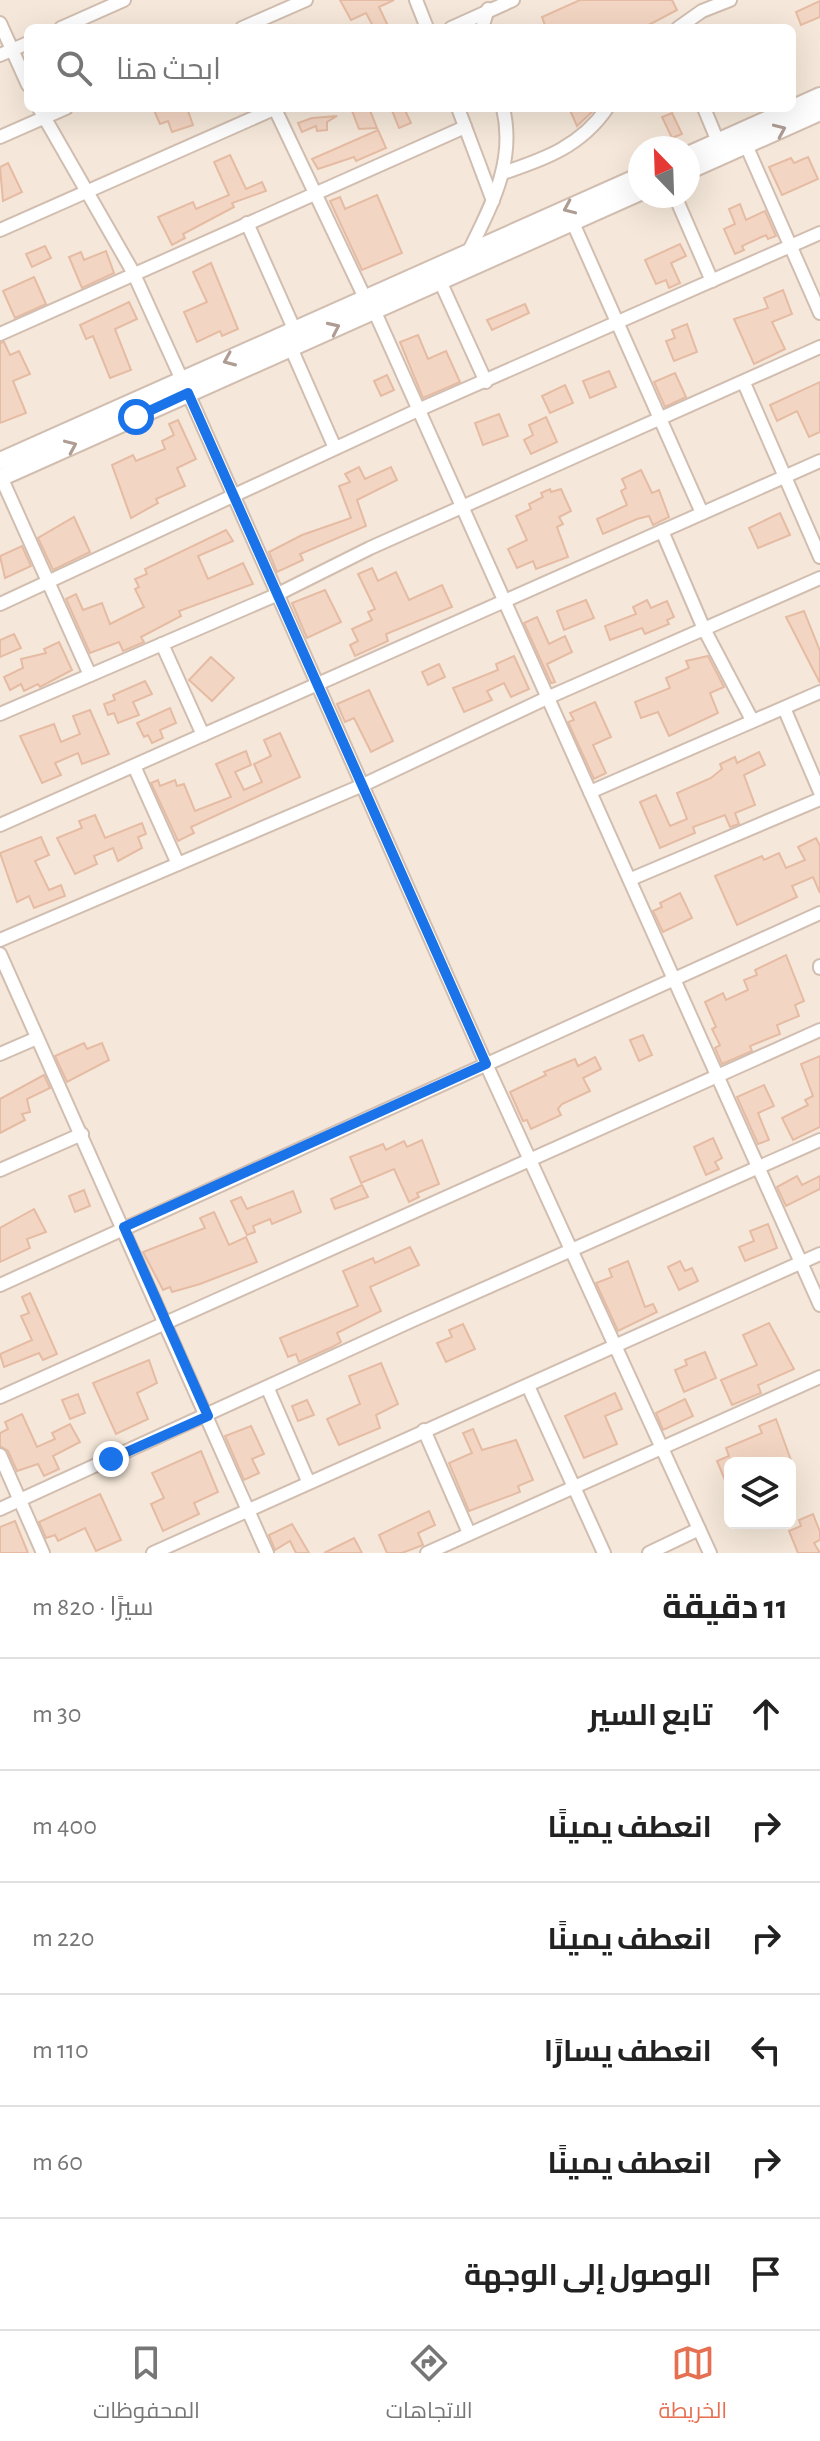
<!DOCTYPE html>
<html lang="ar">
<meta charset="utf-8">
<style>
:root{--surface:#fff;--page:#f2f2f2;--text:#222;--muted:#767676;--line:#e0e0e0;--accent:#e76f51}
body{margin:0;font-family:"Alegreya Sans",Cairo,sans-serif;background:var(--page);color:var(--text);direction:rtl}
.controls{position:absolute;right:24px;bottom:24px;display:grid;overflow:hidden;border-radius:12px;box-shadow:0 8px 32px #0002}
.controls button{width:72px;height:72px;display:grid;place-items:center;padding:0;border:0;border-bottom:2px solid var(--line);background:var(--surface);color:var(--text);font:40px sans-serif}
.compass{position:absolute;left:628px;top:136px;width:72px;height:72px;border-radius:50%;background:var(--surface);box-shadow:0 8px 32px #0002;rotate:337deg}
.stop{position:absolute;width:24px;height:24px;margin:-18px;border:6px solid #1a73e8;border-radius:50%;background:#fff}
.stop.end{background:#1a73e8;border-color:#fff;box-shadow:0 2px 8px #0008}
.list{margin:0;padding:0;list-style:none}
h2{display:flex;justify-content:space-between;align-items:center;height:104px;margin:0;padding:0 32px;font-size:34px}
h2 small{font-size:26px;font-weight:400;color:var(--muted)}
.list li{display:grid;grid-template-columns:52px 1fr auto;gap:24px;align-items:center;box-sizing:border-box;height:112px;padding:0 32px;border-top:2px solid var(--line)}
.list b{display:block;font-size:30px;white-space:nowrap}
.list em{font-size:26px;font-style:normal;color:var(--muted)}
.icon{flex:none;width:44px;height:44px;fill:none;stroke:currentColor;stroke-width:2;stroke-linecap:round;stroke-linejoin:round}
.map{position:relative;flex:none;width:820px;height:1553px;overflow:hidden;direction:ltr}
.search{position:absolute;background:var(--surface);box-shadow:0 8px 32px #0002;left:24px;right:24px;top:24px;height:88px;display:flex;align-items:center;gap:20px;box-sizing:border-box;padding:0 28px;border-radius:12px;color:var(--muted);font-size:30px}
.sheet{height:776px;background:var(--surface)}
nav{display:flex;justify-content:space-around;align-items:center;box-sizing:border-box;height:112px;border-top:2px solid var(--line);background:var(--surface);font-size:22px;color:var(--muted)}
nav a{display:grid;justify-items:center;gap:4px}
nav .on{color:var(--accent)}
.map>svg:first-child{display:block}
.residential{fill:#f5e8da;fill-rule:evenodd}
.building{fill:#f3d5c3;stroke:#e6bba3;stroke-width:2}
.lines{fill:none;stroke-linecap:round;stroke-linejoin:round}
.minor-casing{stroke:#d1beb0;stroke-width:16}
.tertiary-casing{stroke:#d1beb0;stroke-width:20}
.minor{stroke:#fff;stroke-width:12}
.tertiary{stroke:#fff;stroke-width:16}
.oneway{stroke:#af9d94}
.route{stroke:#1a73e8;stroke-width:10}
</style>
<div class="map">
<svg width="820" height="1553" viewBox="0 0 820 1553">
<rect width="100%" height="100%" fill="#fdf6ec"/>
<path class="residential" d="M0,0H820V1553H0ZM28,28H792V108H28ZM640,148H688V196H640ZM730,1463H790V1523H730Z"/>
<g class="building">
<polygon points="340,0 394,0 379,7 389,28 374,28 366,13 351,20"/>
<polygon points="580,0 672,0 677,10 643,28 546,28 542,17"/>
<polygon points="820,1 820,17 801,25 796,12"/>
<polygon points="153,108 187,108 193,125 172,132 168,121 160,124"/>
<polygon points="351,108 369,108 377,128 359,129"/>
<polygon points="391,108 404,108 411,123 399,128"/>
<polygon points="569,108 596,108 577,126"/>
<polygon points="672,113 682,134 672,138 662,117"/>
<polygon points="337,116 327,122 327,130 317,131 316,126 302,132 298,123 312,118"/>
<polygon points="378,130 386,148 356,161 354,157 318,169 312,159"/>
<polygon points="230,155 246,189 262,182 266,191 232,203 234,207 183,234 185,238 172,245 158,217 193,202 196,209 229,195 214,162"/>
<polygon points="808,157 818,179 782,195 769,167 791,158 794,163"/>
<polygon points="8,163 22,192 3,201 0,167"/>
<polygon points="377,195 402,253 362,270 330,201 340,197 345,209"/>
<polygon points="740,204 746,220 765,211 776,236 768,239 766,235 742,246 744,250 735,254 724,229 735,224 729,209"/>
<polygon points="680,244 686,256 671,263 680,283 669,288 666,280 656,284 645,260"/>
<polygon points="45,246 51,258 32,267 26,254"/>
<polygon points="106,251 114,273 82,288 69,257 81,252 84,260"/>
<polygon points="211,263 238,329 222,336 220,331 197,342 184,312 207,302 193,272"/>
<polygon points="34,277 46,304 15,318 3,291"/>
<polygon points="783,290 792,314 772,322 785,349 754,364 734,319 768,308 764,298"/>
<polygon points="129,302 137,319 115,329 131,370 110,378 93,336 86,339 80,325"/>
<polygon points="525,304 529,313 492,330 487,320"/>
<polygon points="687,324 697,352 674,361 666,341 675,338 672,330"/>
<polygon points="418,335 428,359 446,351 460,382 423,398 400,342"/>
<polygon points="4,342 10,355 19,351 30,374 13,381 26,413 0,423 0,343"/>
<polygon points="609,371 616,387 590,398 583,381"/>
<polygon points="675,373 686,397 665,407 654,382"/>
<polygon points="387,375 394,390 381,396 374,381"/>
<polygon points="820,382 820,432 809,437 797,411 777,421 770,405"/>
<polygon points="565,385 573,403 550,413 542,396"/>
<polygon points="499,414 508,436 483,445 475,423"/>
<polygon points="546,417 557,442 531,454 524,440 533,435 529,425"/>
<polygon points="178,420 196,459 177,468 185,486 156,499 158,503 131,518 112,465 133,455 136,461 165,449 162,441 174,435 169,424"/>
<polygon points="359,467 365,479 391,467 397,480 357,500 366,526 300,554 303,560 277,572 269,552 302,535 351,518 339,486 350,482 345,474"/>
<polygon points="641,470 652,493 659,490 669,517 653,525 649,516 637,519 603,534 597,519 627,505 621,491 626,488 622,479"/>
<polygon points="550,489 551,492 561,489 571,511 559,517 563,524 557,527 568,557 536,569 533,561 517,568 508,549 527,540 516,516 531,509 529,504 543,497 541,493"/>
<polygon points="780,513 790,535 758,548 749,528"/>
<polygon points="74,517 90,552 53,570 38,538"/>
<polygon points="226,530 233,541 198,556 208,579 243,563 253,584 179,611 181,616 141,637 144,642 123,651 119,642 90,653 66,599 76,594 83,610 102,603 110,624 144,607 135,589 139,587 135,579 147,574 145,569"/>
<polygon points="22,546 31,566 5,578 0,556"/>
<polygon points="372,568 378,581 396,572 409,600 442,585 452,607 386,634 388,641 355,656 350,645 358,641 352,629 372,620 368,612 375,609 358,574"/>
<polygon points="325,590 341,622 307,638 292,603"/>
<polygon points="586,600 594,618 564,630 557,611"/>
<polygon points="647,600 651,608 667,601 674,617 667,620 669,624 645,634 642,628 610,640 605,626 636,614 633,607"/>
<polygon points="804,611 820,651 820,683 786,617"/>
<polygon points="537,617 549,644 565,636 572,652 547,664 555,682 551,683 524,623"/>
<polygon points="14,634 21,648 0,657 0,640"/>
<polygon points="59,642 72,670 40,687 38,684 24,691 21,684 10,690 4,677 23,668 21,659 46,653 44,649"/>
<polygon points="514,656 529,689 511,697 504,683 487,691 492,700 464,712 453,688 498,670 496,664"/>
<polygon points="708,656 724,687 710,693 718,713 669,736 658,712 641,718 635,702 670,688 666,678 689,668 686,661"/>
<polygon points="211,657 234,678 212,701 189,680"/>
<polygon points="439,664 445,677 428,685 422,672"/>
<polygon points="145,681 152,694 133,702 139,715 118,723 114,713 108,715 104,704 115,700 113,695"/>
<polygon points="369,690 393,741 371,752 354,718 345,722 337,704"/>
<polygon points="595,702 611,737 593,745 606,773 594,779 568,722 574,720 570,713"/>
<polygon points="170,708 176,723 160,730 163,738 152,743 148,735 144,737 137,723"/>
<polygon points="90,710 109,754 82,764 78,753 55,763 61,775 42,783 20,736 54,724 61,742 80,734 73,716"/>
<polygon points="280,733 300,777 191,827 194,833 178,841 151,783 158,780 160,786 175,780 177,786 184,784 195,811 231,797 216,764 232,757 246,751 251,765 235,772 244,790 262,782 254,764 271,756 264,740"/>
<polygon points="759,752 765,765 744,775 755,805 735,813 739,824 730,827 725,815 693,827 695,833 660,848 640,802 656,795 670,826 687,819 677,793 711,778 722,769 720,764 735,757 737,763"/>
<polygon points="95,815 105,838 142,823 146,834 138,837 142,848 118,861 113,848 94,856 97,864 75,874 57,838 82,828 79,821"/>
<polygon points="41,837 49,855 35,861 49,890 61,885 65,896 34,908 29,896 17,902 0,853"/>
<polygon points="816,838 820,846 820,893 813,877 792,886 797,897 737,925 715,876 762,856 764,860 779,853 786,868 805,860 798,847"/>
<polygon points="680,893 692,918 663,932 653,911 662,907 660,903"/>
<polygon points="786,955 804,1001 795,1005 799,1016 777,1025 780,1034 750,1046 752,1051 722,1064 715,1048 720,1045 712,1029 716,1027 705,1002 723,993 726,1000 748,990 744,980 757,975 755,970"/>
<polygon points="643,1035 652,1055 639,1061 630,1040"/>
<polygon points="84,1043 87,1049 102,1043 109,1060 67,1082 55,1056"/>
<polygon points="820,1056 820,1127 793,1140 782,1118 808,1105 805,1100 813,1096 801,1064"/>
<polygon points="595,1057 601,1069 583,1078 590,1091 562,1104 558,1109 561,1115 531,1129 527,1120 523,1121 510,1092 546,1075 544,1072 575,1059 578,1066"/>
<polygon points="44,1075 50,1088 27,1099 30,1112 22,1114 25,1120 0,1133 0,1099"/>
<polygon points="764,1085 774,1106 758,1113 769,1140 758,1144 737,1097"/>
<polygon points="713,1138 722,1158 715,1162 719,1169 706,1175 694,1147"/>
<polygon points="422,1140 439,1184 417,1193 419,1197 409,1202 394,1169 361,1183 350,1157 383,1144 386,1150 404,1141 407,1147"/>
<polygon points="797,1176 802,1185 820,1176 820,1189 786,1206 777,1187"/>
<polygon points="362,1185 368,1197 335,1209 331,1199"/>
<polygon points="84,1190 90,1206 75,1212 69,1196"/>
<polygon points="293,1191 301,1212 272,1224 270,1219 253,1226 255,1232 247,1235 231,1201 241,1197 247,1209"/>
<polygon points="34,1209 46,1232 27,1239 30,1248 0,1262 0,1228"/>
<polygon points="214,1212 229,1245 246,1237 257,1262 200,1284 172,1292 170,1287 163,1290 143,1252 205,1228 200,1218"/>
<polygon points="768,1224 777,1248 745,1261 739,1247 754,1241 750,1231"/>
<polygon points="410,1247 419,1265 370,1287 381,1311 337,1333 341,1342 332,1347 299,1362 296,1354 288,1357 280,1338 358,1306 343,1271 373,1258 375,1263"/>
<polygon points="628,1261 645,1307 653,1304 657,1312 618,1331 596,1283 612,1277 609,1269"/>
<polygon points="680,1261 685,1271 692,1268 698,1281 679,1290 668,1267"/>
<polygon points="30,1293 57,1354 43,1360 39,1353 4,1367 0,1354 32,1340 21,1316 29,1313 22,1297"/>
<polygon points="769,1323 794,1369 758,1385 761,1393 732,1405 721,1380 757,1365 743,1335"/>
<polygon points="463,1324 475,1349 446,1362 437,1343 452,1337 449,1330"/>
<polygon points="705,1352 716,1378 684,1392 675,1370 687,1365 685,1360"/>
<polygon points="149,1360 157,1383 137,1393 148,1419 116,1434 93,1383"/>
<polygon points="381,1363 398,1404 376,1415 380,1428 339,1445 327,1419 360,1404 349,1376"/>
<polygon points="615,1393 622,1409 605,1416 617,1444 584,1458 565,1416"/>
<polygon points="78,1394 85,1413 70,1419 62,1400"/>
<polygon points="685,1399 693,1416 663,1430 656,1413"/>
<polygon points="307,1400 314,1415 298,1421 292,1406"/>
<polygon points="22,1414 37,1447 55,1439 52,1433 70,1424 80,1442 53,1456 59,1469 44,1476 38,1464 17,1471 8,1451 0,1446 0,1433 8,1429 5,1422"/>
<polygon points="776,1419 792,1463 757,1463 756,1460 732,1463 730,1458 730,1492 717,1461 729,1456 726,1448 762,1433 759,1426"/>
<polygon points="251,1426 264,1454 252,1459 259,1473 244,1480 225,1436"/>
<polygon points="473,1429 482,1450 516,1440 533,1480 518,1486 520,1492 469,1511 449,1463 472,1453 463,1433"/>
<polygon points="201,1451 218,1492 194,1503 199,1514 163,1531 151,1504 164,1498 152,1473"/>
<polygon points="100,1494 121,1540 96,1551 85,1528 58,1541 55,1535 46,1538 39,1522"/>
<polygon points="429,1511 435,1525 418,1533 423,1545 402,1553 387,1553 379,1535"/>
<polygon points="813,1514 820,1532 820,1540 814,1543 820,1553 798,1553 789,1531 801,1526 799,1520"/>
<polygon points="15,1521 28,1553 0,1553 0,1527"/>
<polygon points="292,1524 309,1553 296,1553 290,1541 275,1550 269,1535"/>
<polygon points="354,1538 362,1553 324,1553"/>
</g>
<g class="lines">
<defs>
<g id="minor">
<polyline points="416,0 427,28"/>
<polyline points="0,23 28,85"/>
<polyline points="61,28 124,0"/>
<polyline points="242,28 306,0"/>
<polyline points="451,28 513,0"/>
<polyline points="482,28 488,9"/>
<polyline points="678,28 702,11 730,0"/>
<polyline points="0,55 28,43"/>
<polyline points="39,108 133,272 182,380"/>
<polyline points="458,108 493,201"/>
<polyline points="704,108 718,142"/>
<polyline points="275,109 365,298"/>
<polyline points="0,137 66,108"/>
<polyline points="746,145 820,313"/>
<path d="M503,173C545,159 581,146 607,108"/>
<polyline points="675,196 712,281"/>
<polyline points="247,223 295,331"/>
<polyline points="573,223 702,513"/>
<polyline points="0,230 276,108"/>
<path d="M468,253C491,206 516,162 503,108"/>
<polyline points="440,281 486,382"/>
<polyline points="374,310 820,1305"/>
<polyline points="0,334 465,127"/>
<polyline points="291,348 335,448"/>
<polyline points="744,383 820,557"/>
<polyline points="188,393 486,1064 710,1553"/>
<polyline points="1,477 90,675"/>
<polyline points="662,531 704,629 752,720"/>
<polyline points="0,604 418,410 820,233"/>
<polyline points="162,644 203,735"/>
<polyline points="784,708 820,792"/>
<polyline points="0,714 276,595 370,548 820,347"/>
<polyline points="134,766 178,864"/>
<polyline points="590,792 820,692"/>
<polyline points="0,825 820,461"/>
<polyline points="631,879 820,799"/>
<polyline points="0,940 363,785 549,697 820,578"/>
<polyline points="0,954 267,1553"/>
<polyline points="820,966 820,968"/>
<polyline points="0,1054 37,1038"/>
<polyline points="0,1170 82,1134"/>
<polyline points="0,1285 820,913"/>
<polyline points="528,1386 604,1553"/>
<polyline points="268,1389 308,1481"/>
<polyline points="0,1397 820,1030"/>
<polyline points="424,1430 469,1533"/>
<polyline points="0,1455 43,1553"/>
<polyline points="0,1509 411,1321 820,1140"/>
<polyline points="153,1553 820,1254"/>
<polyline points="427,1553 820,1377"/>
<polyline points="649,1553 699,1529"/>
</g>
<g id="tertiary">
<polyline points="688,155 820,96"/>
<polyline points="688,171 820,112"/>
<polyline points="0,461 640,176"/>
<polyline points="0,478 640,192"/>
</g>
</defs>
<use href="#minor" class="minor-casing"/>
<use href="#tertiary" class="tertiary-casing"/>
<use href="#minor" class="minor"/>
<use href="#tertiary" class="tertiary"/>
</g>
<defs><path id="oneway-chevron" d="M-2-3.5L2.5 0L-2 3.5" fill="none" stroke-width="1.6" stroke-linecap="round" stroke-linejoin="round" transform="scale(2)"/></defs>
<g class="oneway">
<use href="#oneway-chevron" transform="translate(780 130) rotate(-24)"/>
<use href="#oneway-chevron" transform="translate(569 208) rotate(156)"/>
<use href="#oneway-chevron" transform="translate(334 328) rotate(-25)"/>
<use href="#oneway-chevron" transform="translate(229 360) rotate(157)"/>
<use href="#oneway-chevron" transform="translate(71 446) rotate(-24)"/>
</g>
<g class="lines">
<polyline class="route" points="111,1459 208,1416 124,1227 486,1064 188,393 136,417"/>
</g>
</svg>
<div class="controls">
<button><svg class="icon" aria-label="layers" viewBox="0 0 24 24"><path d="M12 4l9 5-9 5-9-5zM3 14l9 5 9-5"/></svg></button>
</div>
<svg class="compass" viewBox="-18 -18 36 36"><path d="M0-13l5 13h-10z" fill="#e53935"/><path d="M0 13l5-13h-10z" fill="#767676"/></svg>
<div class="stop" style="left:136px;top:417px"></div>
<div class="stop end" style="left:111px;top:1459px"></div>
<div class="search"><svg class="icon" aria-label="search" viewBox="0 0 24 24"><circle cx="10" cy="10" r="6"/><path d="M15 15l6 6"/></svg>ابحث هنا</div>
</div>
<section class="sheet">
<h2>11 دقيقة<small>سيرًا · 820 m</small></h2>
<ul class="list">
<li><svg class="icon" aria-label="ahead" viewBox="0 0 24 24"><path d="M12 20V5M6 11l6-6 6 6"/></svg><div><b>تابع السير</b></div><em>30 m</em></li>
<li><svg class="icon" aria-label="right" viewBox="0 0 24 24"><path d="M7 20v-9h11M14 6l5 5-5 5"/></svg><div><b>انعطف يمينًا</b></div><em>400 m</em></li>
<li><svg class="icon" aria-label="right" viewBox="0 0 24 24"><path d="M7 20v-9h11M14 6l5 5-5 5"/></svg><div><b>انعطف يمينًا</b></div><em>220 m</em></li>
<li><svg class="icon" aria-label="left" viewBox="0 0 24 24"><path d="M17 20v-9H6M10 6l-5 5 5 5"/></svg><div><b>انعطف يسارًا</b></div><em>110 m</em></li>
<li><svg class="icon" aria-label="right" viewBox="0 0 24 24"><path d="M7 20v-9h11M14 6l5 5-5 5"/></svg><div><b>انعطف يمينًا</b></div><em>60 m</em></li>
<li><svg class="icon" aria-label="arrive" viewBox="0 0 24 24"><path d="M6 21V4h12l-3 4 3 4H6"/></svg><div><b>الوصول إلى الوجهة</b></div></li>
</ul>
</section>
<nav>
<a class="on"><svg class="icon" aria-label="map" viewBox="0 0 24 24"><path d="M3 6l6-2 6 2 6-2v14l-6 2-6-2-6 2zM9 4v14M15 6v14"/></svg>الخريطة</a>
<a><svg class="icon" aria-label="directions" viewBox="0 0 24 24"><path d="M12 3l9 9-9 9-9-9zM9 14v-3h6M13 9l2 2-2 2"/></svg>الاتجاهات</a>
<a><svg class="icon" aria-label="saved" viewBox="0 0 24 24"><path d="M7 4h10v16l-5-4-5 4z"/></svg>المحفوظات</a>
</nav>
